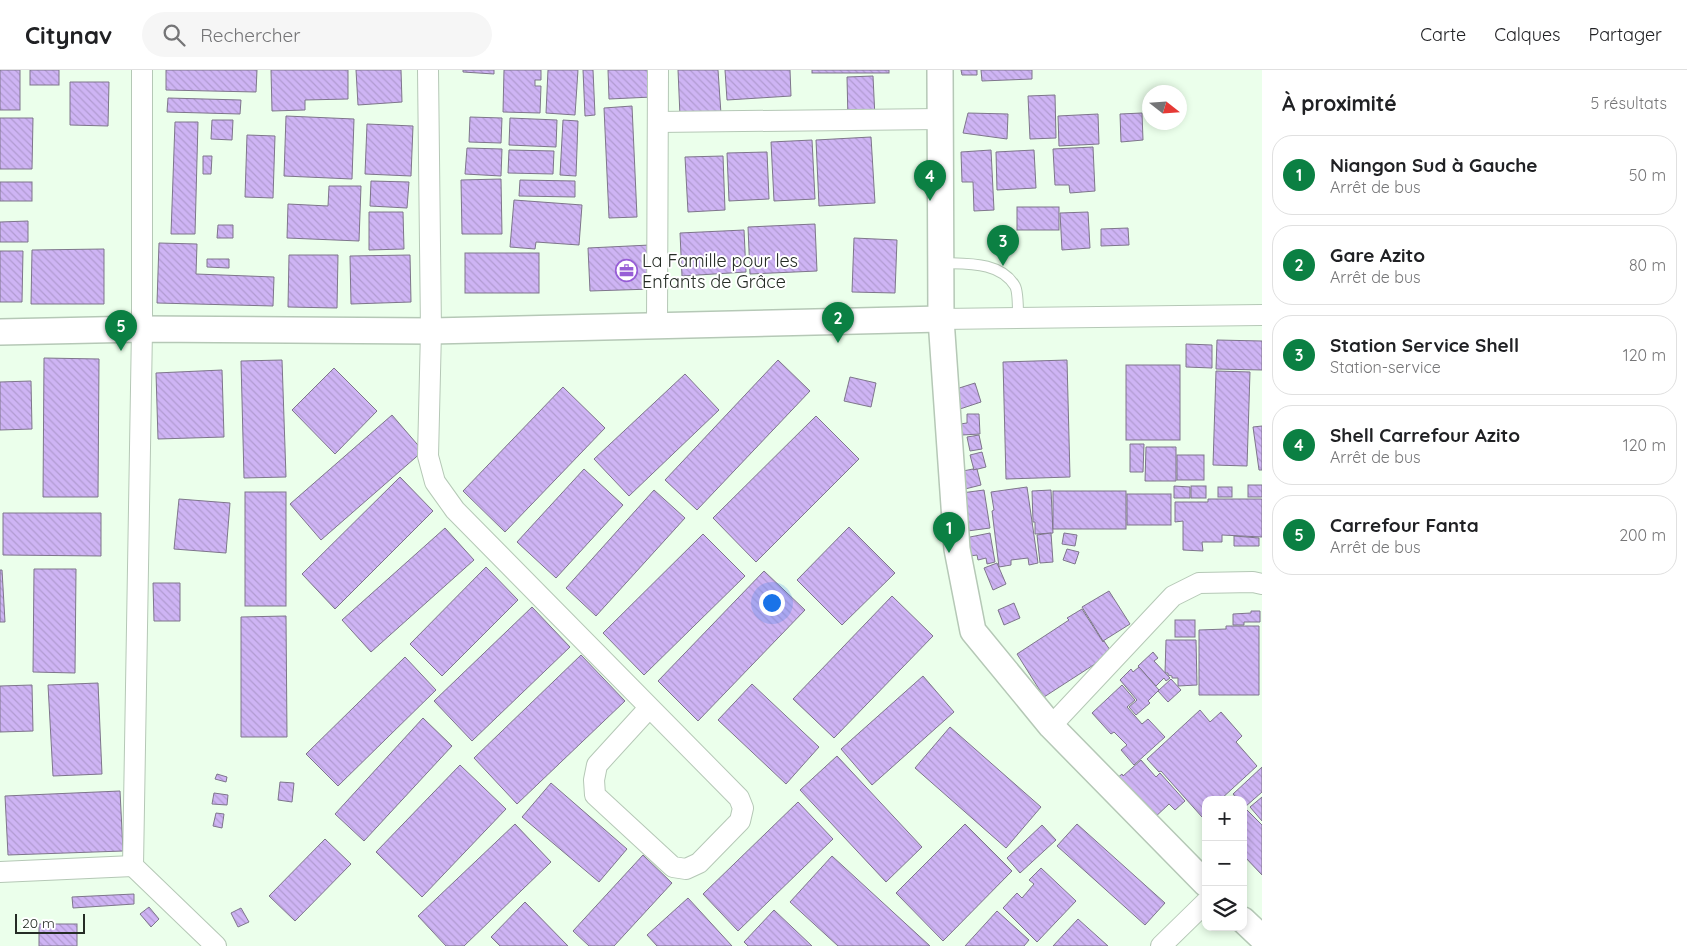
<!DOCTYPE html>
<html lang="fr">
<meta charset="utf-8">
<style>
:root{--surface:#fff;--page:#f6f6f6;--text:#202124;--muted:#757577;--line:#e0e0e0;--accent:#0b8043}
body{margin:0;font-family:Quicksand,sans-serif;background:var(--page);color:var(--text)}
.controls{position:absolute;right:15px;bottom:15px;display:grid;overflow:hidden;border-radius:10px;box-shadow:0 2px 8px #0003}
.controls button{width:45px;height:45px;display:grid;place-items:center;padding:0;border:0;border-bottom:1px solid var(--line);background:var(--surface);color:var(--text);font:25px sans-serif}
.compass{position:absolute;left:1142px;top:15px;width:45px;height:45px;border-radius:50%;background:var(--surface);box-shadow:0 2px 8px #0003;rotate:107deg}
.scale{position:absolute;left:15px;bottom:12px;width:70px;box-sizing:border-box;padding-left:5px;border:2px solid #252c25;border-top:0;font-size:14px;line-height:18px;white-space:nowrap;color:#252c25;-webkit-text-stroke:4px #fff;paint-order:stroke}
.you{position:absolute;left:771px;top:532px;width:18px;height:18px;margin:-12px;border:4px solid #fff;border-radius:50%;background:#1a73e8;box-shadow:0 0 0 8px #1a73e833}
.badge{display:grid;place-items:center;width:32px;height:32px;border-radius:50%;background:var(--accent);color:#fff;font-size:16px;font-weight:700}
.pin{position:absolute;translate:-50% -41px;filter:drop-shadow(0 1px 2px #0008)}
.pin::after{content:'';position:absolute;top:26px;width:18px;height:15px;background:inherit;clip-path:polygon(0 0,100% 0,50% 100%)}
.list{margin:0;padding:0;list-style:none}
h2{display:flex;justify-content:space-between;align-items:center;height:65px;margin:0;padding:0 20px;font-size:21px}
h2 small{font-size:16px;font-weight:400;color:var(--muted)}
.list li{display:grid;grid-template-columns:32px 1fr auto;gap:15px;align-items:center;box-sizing:border-box;height:80px;margin:0 10px 10px;padding:0 10px;border:1px solid var(--line);border-radius:20px}
.list b{display:block;font-size:19px;white-space:nowrap}
.list p{margin:0;font-size:16px;white-space:nowrap;color:var(--muted)}
.list em{font-size:16px;font-style:normal;color:var(--muted)}
.icon{flex:none;width:28px;height:28px;fill:none;stroke:currentColor;stroke-width:2;stroke-linecap:round;stroke-linejoin:round}
.map{position:relative;flex:none;width:1262px;height:876px;overflow:hidden}
header{display:flex;align-items:center;gap:30px;box-sizing:border-box;height:70px;padding:0 25px;background:var(--surface);border-bottom:1px solid var(--line)}
header strong{font-size:24px}
nav{display:flex;gap:28px;margin-inline-start:auto;font-size:18px}
.search{width:350px;height:45px;background:var(--page);display:flex;align-items:center;gap:12px;box-sizing:border-box;padding:0 18px;border-radius:28px;color:var(--muted);font-size:19px}
main{display:flex}
aside{flex:1;background:var(--surface)}
.map>svg:first-child{display:block}
.building{fill:url(#building-back-hatch);stroke:#7e768b}
.lines{fill:none;stroke-linecap:round;stroke-linejoin:round}
.service-casing{stroke:#b5c8b6;stroke-width:12}
.minor-casing{stroke:#b5c8b6;stroke-width:22}
.tertiary-casing{stroke:#b5c8b6;stroke-width:28}
.service{stroke:#fff;stroke-width:10}
.minor{stroke:#fff;stroke-width:20}
.tertiary{stroke:#fff;stroke-width:25}
.labels{text-anchor:middle;dominant-baseline:central;stroke-width:4;stroke-linejoin:round;paint-order:stroke}
.poi-label{font-size:18px;fill:#252c25;stroke:#fff;text-anchor:start}
</style>
<header>
<strong>Citynav</strong>
<div class="search"><svg class="icon" aria-label="search" viewBox="0 0 24 24"><circle cx="10" cy="10" r="6"/><path d="M15 15l6 6"/></svg>Rechercher</div>
<nav><a>Carte</a><a>Calques</a><a>Partager</a></nav>
</header>
<main>
<div class="map">
<svg width="1262" height="876" viewBox="0 0 1262 876">
<defs>
<pattern id="building-back-hatch" width="6" height="6" patternUnits="userSpaceOnUse" patternTransform="scale(1.25)"><rect width="6" height="6" fill="#ceb4f4"/><path d="M-1 5l2 2M0 0l6 6M5-1l2 2" fill="none" stroke="#b19bd1"/></pattern>
</defs>
<rect width="100%" height="100%" fill="#ebffeb"/>
<g class="building">
<rect x="0" y="0" width="20" height="40"/>
<rect x="30" y="0" width="29" height="15"/>
<polygon points="166,0 257,0 256,22 166,20"/>
<polygon points="271,0 348,0 348,29 305,30 305,40 272,41"/>
<polygon points="356,0 401,0 402,32 358,35"/>
<polygon points="463,0 494,0 494,4 463,2"/>
<polygon points="504,0 541,0 541,10 535,10 535,16 541,16 540,43 503,42"/>
<polygon points="548,0 578,0 575,45 546,43"/>
<polygon points="583,0 593,0 595,45 585,46"/>
<polygon points="608,0 650,0 652,27 609,29"/>
<polygon points="678,0 718,0 721,44 680,46"/>
<polygon points="725,0 790,0 791,26 727,30"/>
<rect x="812" y="0" width="77" height="3"/>
<polygon points="961,0 977,0 977,5 962,5"/>
<polygon points="981,0 1032,0 1032,9 982,11"/>
<polygon points="873,6 875,48 848,50 847,7"/>
<polygon points="70,12 109,12 108,56 70,55"/>
<polygon points="1055,25 1056,68 1030,69 1028,26"/>
<polygon points="168,28 241,30 240,44 167,42"/>
<polygon points="632,36 637,147 609,148 604,38"/>
<polygon points="968,43 1008,44 1007,69 963,63"/>
<polygon points="1142,43 1143,70 1121,72 1120,44"/>
<polygon points="1098,44 1099,74 1059,76 1058,46"/>
<polygon points="286,46 354,49 352,109 284,106"/>
<polygon points="470,47 502,48 501,73 469,72"/>
<polygon points="0,48 33,48 32,99 0,99"/>
<polygon points="510,48 557,50 556,77 509,75"/>
<polygon points="212,50 233,50 232,70 211,69"/>
<polygon points="563,50 578,51 576,106 560,105"/>
<polygon points="175,52 198,52 195,164 171,164"/>
<polygon points="367,54 413,56 411,106 365,104"/>
<polygon points="247,65 275,66 273,128 245,127"/>
<polygon points="871,67 875,133 819,136 816,70"/>
<polygon points="812,70 815,129 774,131 771,72"/>
<polygon points="1093,77 1095,121 1070,123 1069,115 1055,115 1053,79"/>
<polygon points="467,78 502,79 501,106 465,104"/>
<polygon points="509,80 554,81 553,104 508,103"/>
<polygon points="991,80 994,140 974,141 973,112 962,112 961,82"/>
<polygon points="1034,80 1036,118 997,120 996,82"/>
<polygon points="767,82 769,129 729,131 727,83"/>
<polygon points="203,86 212,86 211,104 203,104"/>
<polygon points="723,86 725,140 688,142 685,87"/>
<polygon points="501,109 502,164 462,164 461,110"/>
<polygon points="520,110 575,111 575,127 519,126"/>
<polygon points="371,111 409,112 407,138 370,136"/>
<rect x="0" y="112" width="32" height="19"/>
<polygon points="329,116 361,116 359,171 287,168 288,134 328,136"/>
<polygon points="514,130 582,135 579,175 536,172 535,179 510,177"/>
<rect x="1017" y="137" width="42" height="23"/>
<polygon points="369,142 403,142 404,179 369,180"/>
<polygon points="1088,142 1090,178 1062,180 1060,143"/>
<polygon points="28,151 28,172 0,172 0,152"/>
<polygon points="815,154 817,201 750,204 748,157"/>
<polygon points="218,155 233,155 233,168 217,168"/>
<polygon points="1128,158 1129,175 1101,176 1101,159"/>
<polygon points="744,160 746,202 682,206 680,163"/>
<polygon points="854,168 897,170 895,223 852,222"/>
<polygon points="159,173 197,174 196,204 274,207 273,236 157,233"/>
<polygon points="650,175 652,219 590,221 588,178"/>
<polygon points="104,179 104,234 31,234 32,180"/>
<polygon points="0,181 23,181 22,232 0,232"/>
<rect x="465" y="183" width="74" height="40"/>
<polygon points="289,185 338,185 337,238 288,237"/>
<polygon points="410,185 411,232 351,234 350,186"/>
<polygon points="207,189 229,189 229,198 207,197"/>
<polygon points="1217,270 1262,271 1262,300 1216,299"/>
<polygon points="1186,274 1212,275 1212,298 1186,297"/>
<polygon points="44,288 99,289 98,427 43,427"/>
<polygon points="282,290 286,407 244,408 241,291"/>
<polygon points="778,290 810,321 697,440 665,410"/>
<polygon points="1067,290 1070,407 1006,409 1003,292"/>
<rect x="1126" y="295" width="54" height="75"/>
<polygon points="334,298 377,341 335,384 292,340"/>
<polygon points="222,300 224,367 158,369 156,303"/>
<polygon points="1216,301 1250,302 1247,396 1213,395"/>
<polygon points="685,304 719,340 629,426 594,389"/>
<polygon points="850,307 876,313 871,337 844,331"/>
<polygon points="31,311 32,359 0,360 0,312"/>
<polygon points="975,313 981,332 960,339 953,320"/>
<polygon points="563,317 605,358 505,462 463,421"/>
<polygon points="967,344 979,344 980,364 962,365 953,361 960,354 967,353"/>
<polygon points="392,345 423,381 321,470 290,434"/>
<polygon points="816,346 859,389 756,492 713,448"/>
<polygon points="1262,356 1262,400 1259,400 1253,357"/>
<polygon points="979,365 982,379 970,381 967,367"/>
<polygon points="1130,374 1144,374 1143,402 1130,402"/>
<polygon points="1146,377 1176,377 1176,411 1145,411"/>
<polygon points="982,382 986,397 974,400 970,385"/>
<rect x="1177" y="385" width="27" height="25"/>
<polygon points="584,399 623,435 556,508 517,472"/>
<polygon points="973,399 973,400 977,399 981,415 957,421 953,403"/>
<polygon points="400,407 433,441 335,539 302,504"/>
<rect x="1248" y="415" width="14" height="12"/>
<polygon points="1174,416 1190,417 1190,428 1174,428"/>
<rect x="1191" y="416" width="15" height="12"/>
<polygon points="1027,417 1038,493 1029,495 1028,488 1011,490 1011,495 999,497 992,441 994,440 991,422"/>
<rect x="1218" y="417" width="14" height="10"/>
<polygon points="654,420 685,448 596,546 566,518"/>
<polygon points="984,420 990,458 960,462 954,424"/>
<polygon points="1051,420 1053,463 1035,464 1035,452 1033,452 1032,421"/>
<rect x="1053" y="421" width="73" height="38"/>
<rect x="245" y="422" width="41" height="114"/>
<rect x="1127" y="424" width="44" height="31"/>
<polygon points="179,429 230,433 226,483 174,479"/>
<polygon points="1208,429 1262,429 1262,467 1222,465 1222,472 1202,472 1203,481 1183,480 1183,451 1175,452 1175,432 1208,432"/>
<polygon points="3,443 101,443 101,486 3,485"/>
<polygon points="849,457 895,503 842,555 797,510"/>
<polygon points="445,458 474,490 371,582 342,550"/>
<polygon points="990,463 995,492 987,494 986,488 978,490 977,485 963,487 960,469"/>
<polygon points="1051,463 1053,492 1040,493 1037,465"/>
<polygon points="1064,463 1077,465 1075,476 1062,474"/>
<polygon points="703,464 745,506 644,605 603,563"/>
<polygon points="1234,466 1259,468 1259,476 1234,476"/>
<polygon points="1067,479 1079,482 1075,494 1063,490"/>
<polygon points="997,493 1006,514 993,520 984,498"/>
<polygon points="486,497 518,530 442,606 410,574"/>
<polygon points="34,499 76,499 75,603 33,602"/>
<polygon points="0,500 2,500 5,552 0,552"/>
<polygon points="764,501 805,540 698,651 658,611"/>
<polygon points="153,513 180,513 180,551 154,551"/>
<polygon points="1109,521 1130,554 1103,571 1082,537"/>
<polygon points="892,526 933,566 834,668 793,629"/>
<polygon points="1014,533 1020,548 1004,555 998,540"/>
<polygon points="532,537 570,577 472,671 434,631"/>
<polygon points="1082,539 1103,572 1104,571 1112,583 1044,627 1017,584 1069,550 1067,548"/>
<polygon points="1251,541 1260,541 1260,552 1244,552 1244,555 1233,555 1233,544 1251,543"/>
<polygon points="286,546 287,667 241,667 241,547"/>
<rect x="1175" y="550" width="20" height="17"/>
<polygon points="1226,556 1259,556 1259,625 1199,625 1199,560 1226,559"/>
<polygon points="1166,570 1196,570 1197,615 1178,616 1178,608 1172,608 1172,606 1168,605 1168,603 1165,603"/>
<polygon points="1153,582 1158,588 1154,591 1170,608 1166,611 1164,608 1156,616 1138,596"/>
<polygon points="581,585 625,631 517,734 474,688"/>
<polygon points="405,587 436,620 338,716 306,684"/>
<polygon points="1139,597 1159,620 1148,631 1150,633 1136,645 1129,637 1137,630 1120,610 1131,599 1133,602"/>
<polygon points="923,606 954,642 872,715 841,679"/>
<polygon points="1171,609 1181,620 1168,632 1158,621"/>
<polygon points="98,613 102,704 53,706 48,615"/>
<polygon points="752,614 819,677 786,714 718,650"/>
<polygon points="32,615 33,661 0,662 0,616"/>
<polygon points="1122,615 1135,630 1127,637 1142,654 1148,649 1165,667 1134,695 1121,680 1127,675 1114,662 1111,664 1092,643"/>
<polygon points="1200,640 1210,652 1221,642 1242,666 1236,672 1257,696 1220,730 1206,730 1206,743 1202,747 1161,701 1159,702 1147,689"/>
<polygon points="423,648 452,676 364,771 335,744"/>
<polygon points="950,657 1041,737 1006,778 915,698"/>
<polygon points="837,686 922,777 886,812 800,720"/>
<polygon points="1141,690 1156,707 1160,703 1185,731 1175,740 1169,734 1152,750 1116,709 1122,704 1123,706"/>
<polygon points="460,695 506,739 422,827 376,782"/>
<polygon points="1262,697 1262,722 1245,737 1243,736 1243,730 1238,730 1233,724"/>
<polygon points="217,704 227,707 226,712 215,709"/>
<polygon points="280,712 294,713 292,732 278,730"/>
<polygon points="551,713 627,779 599,812 522,747"/>
<polygon points="120,721 123,781 8,785 5,726"/>
<polygon points="214,723 228,725 227,735 212,734"/>
<polygon points="1262,727 1262,751 1250,737"/>
<polygon points="798,732 833,769 738,861 703,824"/>
<polygon points="1243,736 1262,755 1262,805 1243,785"/>
<polygon points="216,743 224,744 222,758 213,756"/>
<polygon points="515,754 551,792 464,876 446,876 418,846"/>
<polygon points="965,754 1012,801 943,871 896,823"/>
<polygon points="1077,754 1165,833 1145,855 1057,776"/>
<polygon points="1042,755 1056,770 1020,803 1007,788"/>
<polygon points="325,769 351,794 295,851 269,826"/>
<polygon points="643,785 672,813 614,876 589,876 573,861"/>
<polygon points="832,786 930,876 838,876 790,832"/>
<polygon points="1041,798 1076,831 1037,872 1003,838 1017,823 1022,828 1034,814 1029,810"/>
<polygon points="134,824 134,834 73,838 72,827"/>
<polygon points="688,828 732,876 657,876 647,865"/>
<polygon points="525,832 568,876 500,876 491,867"/>
<polygon points="149,837 159,849 151,857 140,844"/>
<polygon points="241,838 249,852 238,857 231,843"/>
<polygon points="774,840 812,876 748,876 744,872"/>
<polygon points="997,841 1029,870 1024,876 965,876"/>
<polygon points="1078,849 1108,876 1053,876"/>
<rect x="39" y="854" width="38" height="22"/>
</g>
<g class="lines">
<defs>
<path id="service" d="M942,193C966,194 1000,191 1015,216C1018,221 1018,240 1018,247"/>
<g id="minor">
<polyline points="142,0 142,259 133,796 216,876"/>
<polyline points="428,0 431,261 428,386 435,412 455,440 739,728 743,738 740,751 699,793 686,799 673,797 595,725 594,710 597,695 649,638"/>
<polyline points="658,52 940,49"/>
<polyline points="941,249 1262,245"/>
<polyline points="657,256 658,0"/>
<polyline points="1051,656 1173,526 1199,513 1253,512 1262,514"/>
<polyline points="0,802 133,796"/>
<polyline points="1161,876 1206,832"/>
</g>
<g id="tertiary">
<polyline points="940,0 941,249 957,479 973,561 1051,656 1206,814"/>
<polyline points="0,262 142,259 431,261 941,249"/>
<polyline points="1243,850 1262,868"/>
</g>
</defs>
<use href="#service" class="service-casing"/>
<use href="#minor" class="minor-casing"/>
<use href="#tertiary" class="tertiary-casing"/>
<use href="#service" class="service"/>
<use href="#minor" class="minor"/>
<use href="#tertiary" class="tertiary"/>
</g>
<defs>
<symbol id="office-ring" viewBox="-11 -11 22 22"><circle r="9.5" fill="#fff" stroke="#975ed6" stroke-width="1.5"/><path d="M-6-3h4V-5.5h4V-3h4V5H-6ZM-1-4.5V-3h2v-1.5ZM-6 0V1H6V0Z" fill="#975ed6"/></symbol>
</defs>
<g fill-rule="evenodd">
<use href="#office-ring" x="614" y="188" width="25" height="25"/>
</g>
<g class="labels">
<g class="poi-label">
<text x="642" y="190">La Famille pour les<tspan x="642" dy="21">Enfants de Grâce</tspan></text>
</g>
</g>
</svg>
<div class="controls">
<button>+</button>
<button>−</button>
<button><svg class="icon" aria-label="layers" viewBox="0 0 24 24"><path d="M12 4l9 5-9 5-9-5zM3 14l9 5 9-5"/></svg></button>
</div>
<svg class="compass" viewBox="-18 -18 36 36"><path d="M0-13l5 13h-10z" fill="#e53935"/><path d="M0 13l5-13h-10z" fill="#757577"/></svg>
<div class="scale">20 m</div>
<div class="you"></div>
<div class="pin badge" style="left:949px;top:483px">1</div>
<div class="pin badge" style="left:838px;top:273px">2</div>
<div class="pin badge" style="left:1003px;top:196px">3</div>
<div class="pin badge" style="left:930px;top:131px">4</div>
<div class="pin badge" style="left:121px;top:281px">5</div>
</div>
<aside>
<h2>À proximité<small>5 résultats</small></h2>
<ul class="list">
<li><span class="badge">1</span><div><b>Niangon Sud à Gauche</b><p>Arrêt de bus</p></div><em>50 m</em></li>
<li><span class="badge">2</span><div><b>Gare Azito</b><p>Arrêt de bus</p></div><em>80 m</em></li>
<li><span class="badge">3</span><div><b>Station Service Shell</b><p>Station-service</p></div><em>120 m</em></li>
<li><span class="badge">4</span><div><b>Shell Carrefour Azito</b><p>Arrêt de bus</p></div><em>120 m</em></li>
<li><span class="badge">5</span><div><b>Carrefour Fanta</b><p>Arrêt de bus</p></div><em>200 m</em></li>
</ul>
</aside>
</main>
